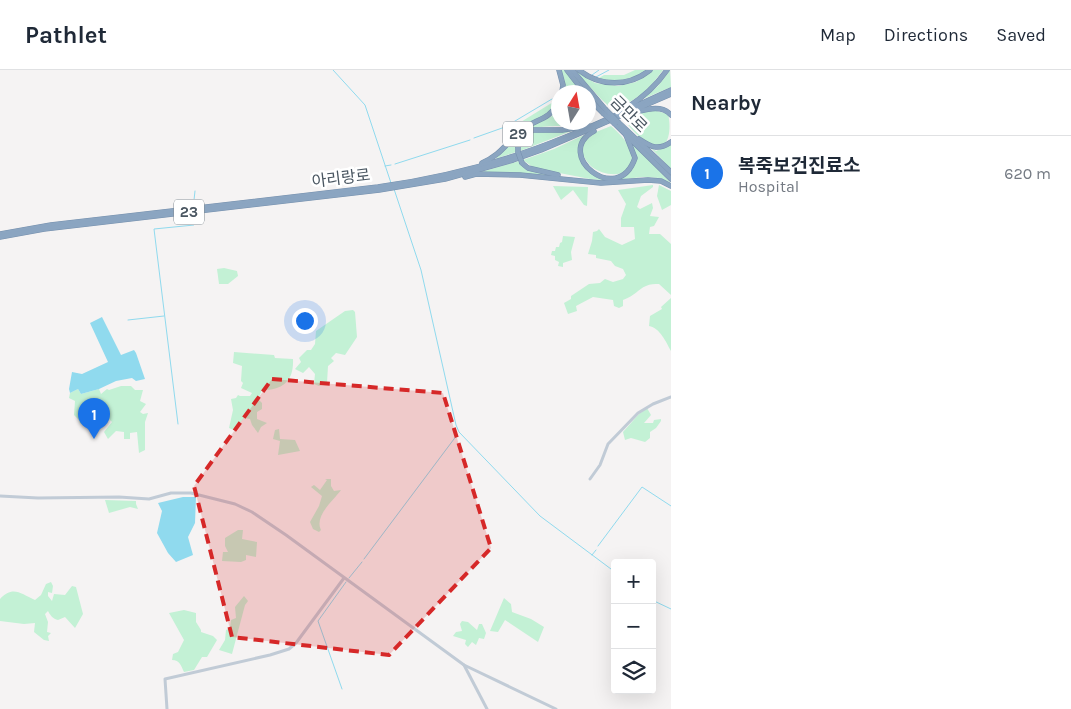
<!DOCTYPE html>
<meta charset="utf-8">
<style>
:root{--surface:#fff;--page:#f6f6f7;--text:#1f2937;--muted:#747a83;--line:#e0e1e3;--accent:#1a73e8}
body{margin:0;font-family:Karla,"Noto Sans KR",sans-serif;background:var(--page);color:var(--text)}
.controls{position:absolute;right:15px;bottom:15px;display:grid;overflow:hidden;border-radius:5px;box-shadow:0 5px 20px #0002}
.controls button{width:45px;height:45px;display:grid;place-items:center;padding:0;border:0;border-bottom:1px solid var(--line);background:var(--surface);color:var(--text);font:25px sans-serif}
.compass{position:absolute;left:551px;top:15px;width:45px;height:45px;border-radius:50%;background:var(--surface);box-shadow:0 5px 20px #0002;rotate:11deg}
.you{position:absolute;left:304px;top:250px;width:18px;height:18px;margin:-12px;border:4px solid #fff;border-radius:50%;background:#1a73e8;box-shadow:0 0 0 8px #1a73e833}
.badge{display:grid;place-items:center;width:32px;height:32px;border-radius:50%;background:var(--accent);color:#fff;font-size:16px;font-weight:700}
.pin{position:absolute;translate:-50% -41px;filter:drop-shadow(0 1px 2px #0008)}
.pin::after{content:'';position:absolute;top:26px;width:18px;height:15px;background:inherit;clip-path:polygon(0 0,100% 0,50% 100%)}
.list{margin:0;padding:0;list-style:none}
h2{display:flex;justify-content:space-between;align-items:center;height:65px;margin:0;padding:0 20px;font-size:21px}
h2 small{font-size:16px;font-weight:400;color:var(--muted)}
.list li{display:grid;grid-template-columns:32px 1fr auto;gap:15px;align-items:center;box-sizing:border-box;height:75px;padding:0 20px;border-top:1px solid var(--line)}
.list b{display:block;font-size:19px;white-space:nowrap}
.list p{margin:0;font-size:16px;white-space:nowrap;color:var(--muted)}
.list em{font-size:16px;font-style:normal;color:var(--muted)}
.icon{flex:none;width:28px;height:28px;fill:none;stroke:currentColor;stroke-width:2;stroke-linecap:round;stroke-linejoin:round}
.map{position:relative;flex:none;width:671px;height:639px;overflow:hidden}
header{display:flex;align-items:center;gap:30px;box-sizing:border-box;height:70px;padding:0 25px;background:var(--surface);border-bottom:1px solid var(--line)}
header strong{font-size:24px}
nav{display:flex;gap:28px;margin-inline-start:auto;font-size:18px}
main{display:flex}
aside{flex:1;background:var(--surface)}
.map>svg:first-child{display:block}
.green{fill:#c3f1d5}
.water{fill:#90daee}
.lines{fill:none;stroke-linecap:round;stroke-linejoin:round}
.stream{stroke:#90daee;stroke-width:1}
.highway-casing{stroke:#7690ad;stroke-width:5.5}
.secondary{stroke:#c1cbd6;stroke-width:3}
.highway{stroke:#8ba5c1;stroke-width:4.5}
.highway-bridge-casing{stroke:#7690ad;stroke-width:5.5;stroke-linecap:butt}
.highway-bridge{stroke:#8ba5c1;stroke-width:4.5}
.marked{fill:#d62828;fill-opacity:0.2;stroke:#d62828;stroke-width:4;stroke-dasharray:10 6;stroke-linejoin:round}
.labels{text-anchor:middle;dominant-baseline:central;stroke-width:5;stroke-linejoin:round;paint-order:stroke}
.shield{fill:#fff;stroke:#808990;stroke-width:1}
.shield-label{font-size:15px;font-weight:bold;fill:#4a5661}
.street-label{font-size:16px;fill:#4a5661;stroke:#fff}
</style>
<header>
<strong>Pathlet</strong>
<nav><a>Map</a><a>Directions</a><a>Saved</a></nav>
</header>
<main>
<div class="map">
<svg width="671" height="639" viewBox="0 0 671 639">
<rect width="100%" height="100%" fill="#f5f3f3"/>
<g class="green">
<polygon points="561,0 564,0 581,22 564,22 565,12"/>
<path d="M574,0L595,13L618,16L636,12L653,0H663C647,22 638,29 613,40L601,29Z"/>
<path d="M635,0H647C631,10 615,13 597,9L604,5H624Z"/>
<polygon points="670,0 671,17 643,29 658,16"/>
<path d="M558,29C552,46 537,48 523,56C517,59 514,66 507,68L516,55Z"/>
<path d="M558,37V52L587,53C564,62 519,44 516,82L495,89L526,58L552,46Z"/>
<path d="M653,40L668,44C671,55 671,80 655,76C642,73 632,59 624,50L637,44Z"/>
<path d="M611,56C620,64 631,74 632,88C632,110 603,106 592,97C588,94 585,88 582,84L584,72L596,62Z"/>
<path d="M574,60L520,81C521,76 522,70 526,66C534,59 563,60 574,60Z"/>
<path d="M584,65C582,69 578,74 578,79C578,107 629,123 635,92C637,86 633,79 632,73L671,113L660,108L642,107L609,111L590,109L534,98L523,90L554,79Z"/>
<polygon points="671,74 671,99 648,75 656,81"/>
<polygon points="519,91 526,99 546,105 481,102"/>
<path d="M653,115V117L641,126L637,137L640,139L652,133L653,138L650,146L659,147L654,156L650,157L649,164H660L671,174V225L659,214C655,214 650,214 646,216C638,219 635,226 623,230V236L619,238L614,236L613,230L593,227L576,236L577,241L568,244L564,233L571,229V226L589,214L600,213L605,209L613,212L623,209L626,205L623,199L615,196L611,191L596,188V185L588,184L592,171L593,162L597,161L599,159L605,167L622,175L635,169L634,157H621V148L626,134L618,120Z"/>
<polygon points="659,115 671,121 671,135 662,140 657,126"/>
<polygon points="553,116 588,117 587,136 584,135 573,120 561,130"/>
<polygon points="563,166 575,167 571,182 572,190 563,193 563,197 558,196 559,192 555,190 555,186 551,185 552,181 555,181 556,177 559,177 560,173 562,172"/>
<polygon points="224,198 237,201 238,206 228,214 219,214 217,199"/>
<path d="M671,228V281C666,272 660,258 649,256L650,246L662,239L661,237Z"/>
<polygon points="353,240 355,242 357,267 345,285 336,283 331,288 334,291 328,296 327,313 319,316 314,314 315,304 309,297 303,303 295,299 301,292 299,288 307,280 311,280 315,274 316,261 345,241"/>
<path d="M234,282L274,285L275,288L293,289C294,311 283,320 262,320L258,329L262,333V339L257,342V349L267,353L261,357L258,363L252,355L250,349L244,348L234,360L229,358L233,340L231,329L236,328L238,325L240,326H250L252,323L241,318L243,313L241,311L242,296L233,293Z"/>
<polygon points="121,316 131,316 135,320 143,320 140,331 146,334 140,342 143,344 148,343 145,352 145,380 139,383 137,362 130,363 130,369 124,369 124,362 116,361 108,369 104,362 112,352 104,344 97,347 93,359 80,353 79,350 74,345 75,331 69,328 70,323 78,319 81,324 99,319 101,324 107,319 109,320"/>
<polygon points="647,338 651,345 644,353 653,353 654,350 661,349 661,351 656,358 650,362 650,368 645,372 631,368 625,370 623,362 639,344"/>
<polygon points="279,359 280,369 295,370 300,381 278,385 280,371 273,369 275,360"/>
<path d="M325,409H331V416L334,421L341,420C333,431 314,446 321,460L319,462L313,459L310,452L319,436L322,426L311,417L314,415L320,420L327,410Z"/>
<polygon points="105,430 136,431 136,434 138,439 130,437 109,443"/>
<polygon points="238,460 243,460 242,469 257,472 256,487 246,485 246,490 241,492 222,491 223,482 228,482 225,476 225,468"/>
<path d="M51,512L53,516L52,523L48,522V526L52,531L54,524L65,525L72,516L76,517L83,544L75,558L65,547L58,550C53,549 50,545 48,541L45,544L48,552L47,562L51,563L48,566L49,571L44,570L34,562L35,553L24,554L0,551V529C13,515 21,524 35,530L41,525L46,514Z"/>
<polygon points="244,526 248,531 245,535 232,584 219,580 225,570 226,560 230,558 231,550 236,548 235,537"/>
<polygon points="504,528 511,534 512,542 531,549 544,557 538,572 505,550 498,562 490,561"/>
<path d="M184,540L196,543V552L201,560V562L213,566L217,570L207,587H202L194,600L184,602C181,596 180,590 172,590L173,584L178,582L184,570L169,543Z"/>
<polygon points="462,551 468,552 477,560 479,554 482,554 486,563 484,569 479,568 476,575 472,572 468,577 465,574 466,570 453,566 456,562 462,561 460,554"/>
</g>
<g class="water">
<polygon points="102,247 121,285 134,280 136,283 145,309 136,311 132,308 116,311 99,319 81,324 78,319 70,323 69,319 72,302 82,304 108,292 90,253"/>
<polygon points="183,427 196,427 195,453 188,467 193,485 176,492 168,483 157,463 162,441 158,433"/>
</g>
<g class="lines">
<g class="stream">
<polyline points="333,0 365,35 391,113"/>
<polyline points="592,5 599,0"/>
<polyline points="596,7 609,0"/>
<polyline points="565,22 575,16"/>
<polyline points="555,27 558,25"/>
<polyline points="474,68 505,57 552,29"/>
<polyline points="395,94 470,70"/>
<polyline points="385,96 391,95"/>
<polyline points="394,119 421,200 456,355 459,362 540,446 615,502"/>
<polyline points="194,130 195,121"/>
<polyline points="128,250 164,246"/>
<polyline points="178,354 154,159 194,155 194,153"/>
<polyline points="598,476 642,417 671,436"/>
<polyline points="592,485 596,480"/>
<polyline points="364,489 457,365"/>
<polyline points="349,508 362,492"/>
<polyline points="652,530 671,539"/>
<polyline points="342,619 318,551 346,512"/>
</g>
<defs>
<g id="highway">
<polyline points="559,0 563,15 562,22"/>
<polyline points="567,0 584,22"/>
<polyline points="572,0 605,39"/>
<path d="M579,0C600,17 629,17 650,0"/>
<polyline points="588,28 603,43"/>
<path d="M628,37C645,26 656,16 667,0"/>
<path d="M636,42C648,39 662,35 671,45"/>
<polyline points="619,53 671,102"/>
<polyline points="615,54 671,109"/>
<path d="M594,61C552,84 618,138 635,88L626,65"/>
<path d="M639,69C651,77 658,81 671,72"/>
<polyline points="518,76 524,65 533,60 562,60 589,56"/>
<path d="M482,93C501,85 506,73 521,61C534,49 548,51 558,34"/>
<polyline points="522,93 528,98 558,105"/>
<polyline points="465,107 476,104 520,105 601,113 648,110 661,111 671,116"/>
<path d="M0,164L51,155L378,117C427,110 476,99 523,83C574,66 622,42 671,20"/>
<polyline points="0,167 44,159 379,120 445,109 513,90 541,80 671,24"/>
</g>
</defs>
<use href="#highway" class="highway-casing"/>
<g class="secondary">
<polyline points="590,409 600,395 608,374 638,343 653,334 671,327"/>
<polyline points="0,426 38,428 119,427 149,429 171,423 191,423 235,434 252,442 286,465 464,595 556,639"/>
<polyline points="464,595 487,639"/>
<polyline points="167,639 165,609 270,585 289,579 296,573 344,508"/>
</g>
<use href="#highway" class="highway"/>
<defs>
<g id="highway-bridge">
<polyline points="605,39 619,53"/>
<polyline points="603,43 615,54"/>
<polyline points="518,76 518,82 522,93"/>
</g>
</defs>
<use href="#highway-bridge" class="highway-bridge-casing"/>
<use href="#highway-bridge" class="highway-bridge"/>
</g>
<path class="marked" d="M272,309L443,323L491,478L389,585L232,567L194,416Z"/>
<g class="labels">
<g class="shield">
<rect x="503" y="51.5" width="30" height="25" rx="4"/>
<rect x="174" y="129.5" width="30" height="25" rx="4"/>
</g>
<g class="shield-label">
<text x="518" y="64">29</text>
<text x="189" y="142">23</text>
</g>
<g class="street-label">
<text transform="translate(629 44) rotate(45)">금만로</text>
<text transform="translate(341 108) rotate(-7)">아리랑로</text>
</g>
</g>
</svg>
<div class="controls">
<button>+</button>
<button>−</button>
<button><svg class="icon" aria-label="layers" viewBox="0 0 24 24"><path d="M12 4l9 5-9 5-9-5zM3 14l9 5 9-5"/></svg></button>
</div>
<svg class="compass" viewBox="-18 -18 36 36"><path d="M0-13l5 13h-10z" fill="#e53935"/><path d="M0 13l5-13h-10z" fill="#747a83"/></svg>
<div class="you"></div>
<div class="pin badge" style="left:94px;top:369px">1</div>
</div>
<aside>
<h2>Nearby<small></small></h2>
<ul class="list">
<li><span class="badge">1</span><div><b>복죽보건진료소</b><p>Hospital</p></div><em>620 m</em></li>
</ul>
</aside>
</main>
